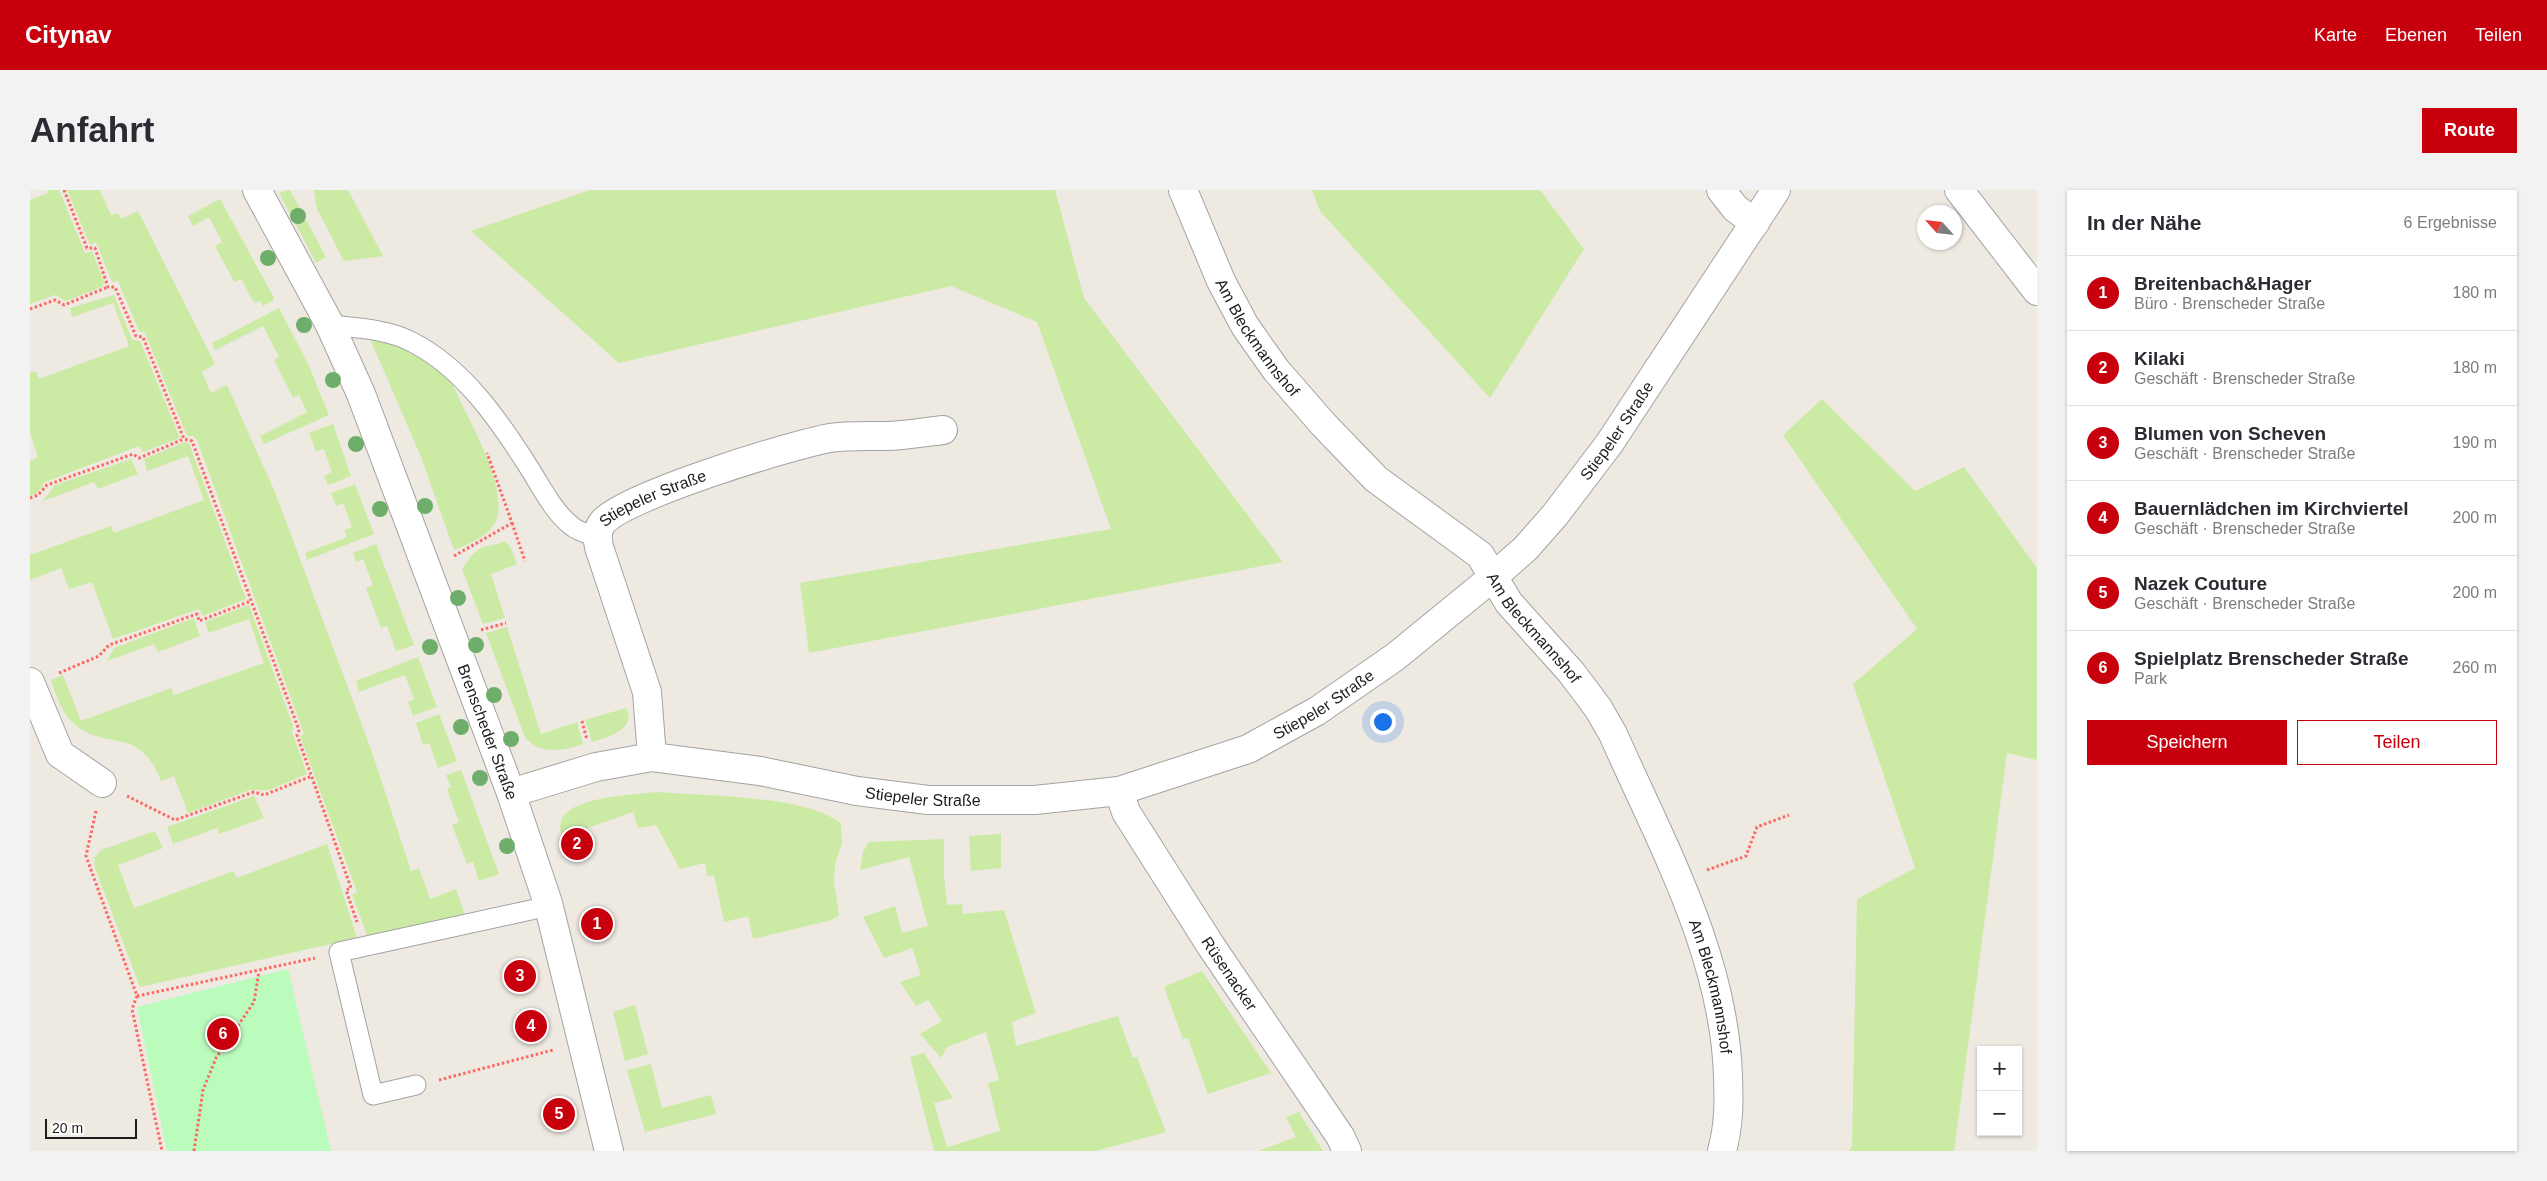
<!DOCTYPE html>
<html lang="de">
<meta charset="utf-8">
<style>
:root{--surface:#fff;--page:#f2f2f3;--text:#2b2b33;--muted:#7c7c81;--line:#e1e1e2;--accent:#c8000d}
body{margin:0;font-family:Helvetica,sans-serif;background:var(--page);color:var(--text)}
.controls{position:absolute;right:15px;bottom:15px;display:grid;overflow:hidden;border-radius:0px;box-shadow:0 1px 4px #0004}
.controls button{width:45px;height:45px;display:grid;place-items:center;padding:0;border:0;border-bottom:1px solid var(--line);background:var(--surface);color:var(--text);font:25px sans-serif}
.compass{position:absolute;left:1887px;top:15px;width:45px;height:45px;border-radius:50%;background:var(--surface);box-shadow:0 1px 4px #0004;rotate:297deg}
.scale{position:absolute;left:15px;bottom:12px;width:92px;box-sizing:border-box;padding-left:5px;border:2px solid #1c1c1c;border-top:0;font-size:14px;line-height:18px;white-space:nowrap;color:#1c1c1c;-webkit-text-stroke:4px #fff;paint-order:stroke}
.you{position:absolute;left:1352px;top:531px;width:18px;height:18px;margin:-12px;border:4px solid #fff;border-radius:50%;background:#1a73e8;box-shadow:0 0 0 8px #1a73e833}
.badge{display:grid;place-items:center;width:32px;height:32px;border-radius:50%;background:var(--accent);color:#fff;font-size:16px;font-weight:700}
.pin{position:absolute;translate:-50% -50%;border:2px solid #fff;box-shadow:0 1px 5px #0006}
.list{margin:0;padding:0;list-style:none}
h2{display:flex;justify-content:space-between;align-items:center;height:65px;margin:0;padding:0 20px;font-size:21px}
h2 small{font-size:16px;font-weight:400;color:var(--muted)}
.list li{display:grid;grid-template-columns:32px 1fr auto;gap:15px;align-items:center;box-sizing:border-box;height:75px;padding:0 20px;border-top:1px solid var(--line)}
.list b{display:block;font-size:19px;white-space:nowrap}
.list p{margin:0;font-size:16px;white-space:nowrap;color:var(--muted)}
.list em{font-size:16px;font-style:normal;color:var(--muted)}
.actions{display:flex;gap:10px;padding:15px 20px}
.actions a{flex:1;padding:11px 0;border:1px solid var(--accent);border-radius:0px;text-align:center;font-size:18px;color:var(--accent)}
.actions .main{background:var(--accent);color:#fff}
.map{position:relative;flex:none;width:2007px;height:961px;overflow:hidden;border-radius:0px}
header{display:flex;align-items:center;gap:30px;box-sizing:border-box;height:70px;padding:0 25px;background:var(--accent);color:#fff}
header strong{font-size:24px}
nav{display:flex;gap:28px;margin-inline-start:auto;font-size:18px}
.intro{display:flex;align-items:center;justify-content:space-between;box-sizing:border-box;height:120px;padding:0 30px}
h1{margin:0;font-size:35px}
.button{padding:12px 22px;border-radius:0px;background:var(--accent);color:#fff;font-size:18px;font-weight:700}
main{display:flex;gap:30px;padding:0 30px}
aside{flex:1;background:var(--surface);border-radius:0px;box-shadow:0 1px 4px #0004}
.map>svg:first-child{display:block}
.grass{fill:#cbeba4}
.park{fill:#bbfbbc}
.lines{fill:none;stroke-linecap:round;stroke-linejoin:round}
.service-casing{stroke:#a3a3a3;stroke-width:21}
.minor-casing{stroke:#a3a3a3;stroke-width:30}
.path{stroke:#ff6761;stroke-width:3;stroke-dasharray:2.5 2.5;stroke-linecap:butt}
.service{stroke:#fff;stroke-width:19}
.minor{stroke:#fff;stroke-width:28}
.tree{fill:#6fae6a}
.labels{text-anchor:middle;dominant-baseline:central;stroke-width:5;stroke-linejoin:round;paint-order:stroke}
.street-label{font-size:16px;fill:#1c1c1c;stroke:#fff}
</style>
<header>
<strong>Citynav</strong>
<nav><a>Karte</a><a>Ebenen</a><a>Teilen</a></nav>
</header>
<div class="intro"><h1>Anfahrt</h1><a class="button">Route</a></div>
<main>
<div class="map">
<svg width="2007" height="961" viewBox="0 0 2007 961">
<rect width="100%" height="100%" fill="#eee9e1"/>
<g class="grass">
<polygon points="17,0 29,0 55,63 62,61 74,92 72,97 36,111 25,105 0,114 0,10 18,3"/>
<polygon points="37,0 72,0 70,1 81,25 88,23 91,29 108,21 185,174 172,182 181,203 197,195 245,302 342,562 381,681 389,678 400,709 426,699 436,728 339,750 322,705 327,702 270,546 274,544 167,250 163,246 157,246 115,143 109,141 88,91 82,92 66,52 60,55"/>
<polygon points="257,0 260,0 296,67 286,73 249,3"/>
<polygon points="284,0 318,0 353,66 314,71 287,19"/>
<polygon points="560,0 1025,0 1054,108 1253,372 779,463 770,393 1081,339 1007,132 921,96 589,173 441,41"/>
<polygon points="1282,0 1510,0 1554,59 1460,208 1290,21"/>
<polygon points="190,9 243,106 244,110 233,116 230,111 224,113 211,89 204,92 185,56 192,52 179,27 163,36 158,26"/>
<polygon points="84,105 102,150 110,151 150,248 113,262 109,256 15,292 7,303 0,306 0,271 8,267 0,242 0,183 6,181 9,189 99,156 83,113 42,127 40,118"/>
<polygon points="249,118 279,176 299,225 234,254 230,246 277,222 269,205 263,208 244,170 249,167 233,136 185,160 182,153"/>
<path d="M344,149C370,154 399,170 418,188C423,193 427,204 430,211C444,238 480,304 465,333C457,347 439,354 424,360L391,267L341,151Z"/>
<polygon points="1792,209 1885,301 1934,277 2007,378 2007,570 1977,563 1924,961 1819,961 1822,956 1827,709 1885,678 1823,494 1887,439 1753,245"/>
<polygon points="303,234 321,286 298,295 294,286 302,282 294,259 286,261 279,243"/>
<polygon points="155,252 159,253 216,409 173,426 169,419 83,449 62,392 39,399 31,378 0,390 0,365 81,336 84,343 174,310 158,266 117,281 114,269"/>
<polygon points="101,269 108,284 68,299 64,292 13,311 25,295"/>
<polygon points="325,294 344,344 277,370 275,363 317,347 314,340 322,337 313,313 306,316 301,303"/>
<path d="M474,351L480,356L487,374L461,384L475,428L453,434L432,379C437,372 443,362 451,358C458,355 466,356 474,351Z"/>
<polygon points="346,354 384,455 366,461 357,436 351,438 336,398 343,395 333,369 326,372 323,363"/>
<path d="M219,415L263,536L262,542L277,584L239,600H220L158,623L144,586L131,591C109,533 74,563 42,532C30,521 26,504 21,490L33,485L51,531L141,498L144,505L234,473L219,429L179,443L175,432Z"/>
<polygon points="164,428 170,446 128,462 124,454 77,471 84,458"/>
<path d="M477,437L511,544L547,532L553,554C535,561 508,565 495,547L456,443Z"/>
<polygon points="388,467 407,517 383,526 378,512 384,509 375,485 329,502 326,491"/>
<path d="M596,518C608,539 576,548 562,552L555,530Z"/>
<polygon points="409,524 427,571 408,578 399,553 393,555 386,533"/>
<polygon points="431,580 469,684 449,691 443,672 437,674 422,635 429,632 417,599 421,597 416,585"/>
<path d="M627,602C674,606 774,605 811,633L812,653L805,674L804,692L809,725L802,730L723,749L718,726L694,732L684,685L677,686L675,673L650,679L626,635L608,638L603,622L532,647C531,643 529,637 531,632C538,606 604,605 627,602Z"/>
<polygon points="224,606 234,628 189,644 187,638 143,654 137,637"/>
<polygon points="125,641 133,658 88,675 104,718 203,681 207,688 297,654 327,748 110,797 65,678 64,668 71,660"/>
<polygon points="971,644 971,678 941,681 939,646"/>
<polygon points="914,649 914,686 917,715 932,714 933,724 974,720 1006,823 982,832 986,856 1088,826 1103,868 1107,867 1136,942 1066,961 904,961 880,867 894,863 923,908 904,913 917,957 970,941 958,893 969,890 956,842 917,857 911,868 890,844 912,831 898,810 886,816 870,792 891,785 882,758 854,768 833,727 865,716 872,743 898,736 879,667 830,680 833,662 839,652"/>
<polygon points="1172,781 1241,883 1178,904 1158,848 1153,849 1134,797"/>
<polygon points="605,815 618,864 595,871 583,822"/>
<polygon points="621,874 632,918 681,905 686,924 615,942 597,880"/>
<polygon points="1269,922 1293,961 1228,961 1266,947 1256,927"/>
</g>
<polygon class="park" points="258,779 301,961 137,961 107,817"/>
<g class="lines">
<defs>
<g id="service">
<path d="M300,135C327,138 357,139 382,152C433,178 468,229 498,276C511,296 523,322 543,337C549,342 560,344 567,347"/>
<polyline points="386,895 343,905 309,762 519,716"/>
</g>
<g id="minor">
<path id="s1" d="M227,0L300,135L331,204L481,603L518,713L579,961"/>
<path id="s2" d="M1153,0L1191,91L1215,136L1246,180L1293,234L1346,289L1450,365L1479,413L1541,482L1568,518L1583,544C1631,653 1694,764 1698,886C1699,913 1699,935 1692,961"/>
<polyline points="1691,0 1705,18 1725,33"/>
<polyline points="1929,0 2007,101"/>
<polyline points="0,492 30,564 72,593"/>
<path id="s3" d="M622,567L617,502L569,357C567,348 567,339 573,332C595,306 761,255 800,248C819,245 837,246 856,246C875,246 894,242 913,240"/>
<path id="s4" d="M1089,601L1096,622L1181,756L1310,946L1317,961"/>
<path id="s5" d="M481,603L566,577L622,567L730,581L827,601L898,610H1005L1089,601L1218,559L1287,521L1365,467L1463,387L1495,359L1525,325L1579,254L1746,0"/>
</g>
</defs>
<use href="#service" class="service-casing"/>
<use href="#minor" class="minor-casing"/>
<g class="path">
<polyline points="34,0 57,58 65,58 78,97 85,97 106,146 113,147 154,249 162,251 269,540 267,545 321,698 316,700 327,732"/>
<polyline points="0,119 25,110 34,115 78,97"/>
<polyline points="0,308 8,305 17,295 103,264 109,268 154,249"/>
<polyline points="482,333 495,371"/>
<polyline points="424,366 482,333 457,263"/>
<polyline points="451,440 476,433"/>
<polyline points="29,483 69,466 79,455 167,424 169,431 221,411"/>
<polyline points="552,531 557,550"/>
<polyline points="97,606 145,630 224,602 234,605 282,586"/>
<polyline points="66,621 56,666 107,806 102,819 132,961"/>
<polyline points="1677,680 1716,666 1727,637 1759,625"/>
<polyline points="107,806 285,768"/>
<polyline points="409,890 523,860"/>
<polyline points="164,961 173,900 186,868 224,812 229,781"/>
</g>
<use href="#service" class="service"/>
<use href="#minor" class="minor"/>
</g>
<g class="tree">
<circle cx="268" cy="26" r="8"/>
<circle cx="238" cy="68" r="8"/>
<circle cx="274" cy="135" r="8"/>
<circle cx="303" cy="190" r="8"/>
<circle cx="326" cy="254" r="8"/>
<circle cx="395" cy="316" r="8"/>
<circle cx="350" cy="319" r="8"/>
<circle cx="428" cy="408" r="8"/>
<circle cx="446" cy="455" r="8"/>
<circle cx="400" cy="457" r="8"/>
<circle cx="464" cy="505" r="8"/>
<circle cx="431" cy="537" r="8"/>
<circle cx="481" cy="549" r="8"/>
<circle cx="450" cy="588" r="8"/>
<circle cx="477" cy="656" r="8"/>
</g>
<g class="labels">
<g class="street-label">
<text stroke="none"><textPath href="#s2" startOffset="166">Am Bleckmannshof</textPath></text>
<text stroke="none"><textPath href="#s5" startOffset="1245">Stiepeler Straße</textPath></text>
<text stroke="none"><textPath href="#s3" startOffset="300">Stiepeler Straße</textPath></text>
<text stroke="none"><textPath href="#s2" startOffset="571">Am Bleckmannshof</textPath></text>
<text stroke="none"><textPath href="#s5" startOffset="840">Stiepeler Straße</textPath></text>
<text stroke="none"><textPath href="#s1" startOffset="590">Brenscheder Straße</textPath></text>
<text stroke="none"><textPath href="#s5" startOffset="420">Stiepeler Straße</textPath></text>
<text stroke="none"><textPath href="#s4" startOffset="214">Rüsenacker</textPath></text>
<text stroke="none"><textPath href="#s2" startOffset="976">Am Bleckmannshof</textPath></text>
</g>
</g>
</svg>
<div class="controls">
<button>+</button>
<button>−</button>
</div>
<svg class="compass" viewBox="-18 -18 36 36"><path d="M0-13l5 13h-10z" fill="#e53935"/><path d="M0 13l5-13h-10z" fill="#7c7c81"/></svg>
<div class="scale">20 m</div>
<div class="you"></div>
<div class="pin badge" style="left:567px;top:734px">1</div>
<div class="pin badge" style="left:547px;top:654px">2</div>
<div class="pin badge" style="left:490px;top:786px">3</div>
<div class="pin badge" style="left:501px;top:836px">4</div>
<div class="pin badge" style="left:529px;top:924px">5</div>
<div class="pin badge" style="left:193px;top:844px">6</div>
</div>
<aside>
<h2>In der Nähe<small>6 Ergebnisse</small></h2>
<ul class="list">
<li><span class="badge">1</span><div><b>Breitenbach&amp;Hager</b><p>Büro · Brenscheder Straße</p></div><em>180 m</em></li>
<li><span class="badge">2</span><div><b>Kilaki</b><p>Geschäft · Brenscheder Straße</p></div><em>180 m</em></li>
<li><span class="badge">3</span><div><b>Blumen von Scheven</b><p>Geschäft · Brenscheder Straße</p></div><em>190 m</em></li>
<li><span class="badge">4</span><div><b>Bauernlädchen im Kirchviertel</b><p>Geschäft · Brenscheder Straße</p></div><em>200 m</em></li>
<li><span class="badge">5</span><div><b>Nazek Couture</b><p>Geschäft · Brenscheder Straße</p></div><em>200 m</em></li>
<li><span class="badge">6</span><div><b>Spielplatz Brenscheder Straße</b><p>Park</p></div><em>260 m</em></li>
</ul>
<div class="actions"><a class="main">Speichern</a><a>Teilen</a></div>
</aside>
</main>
